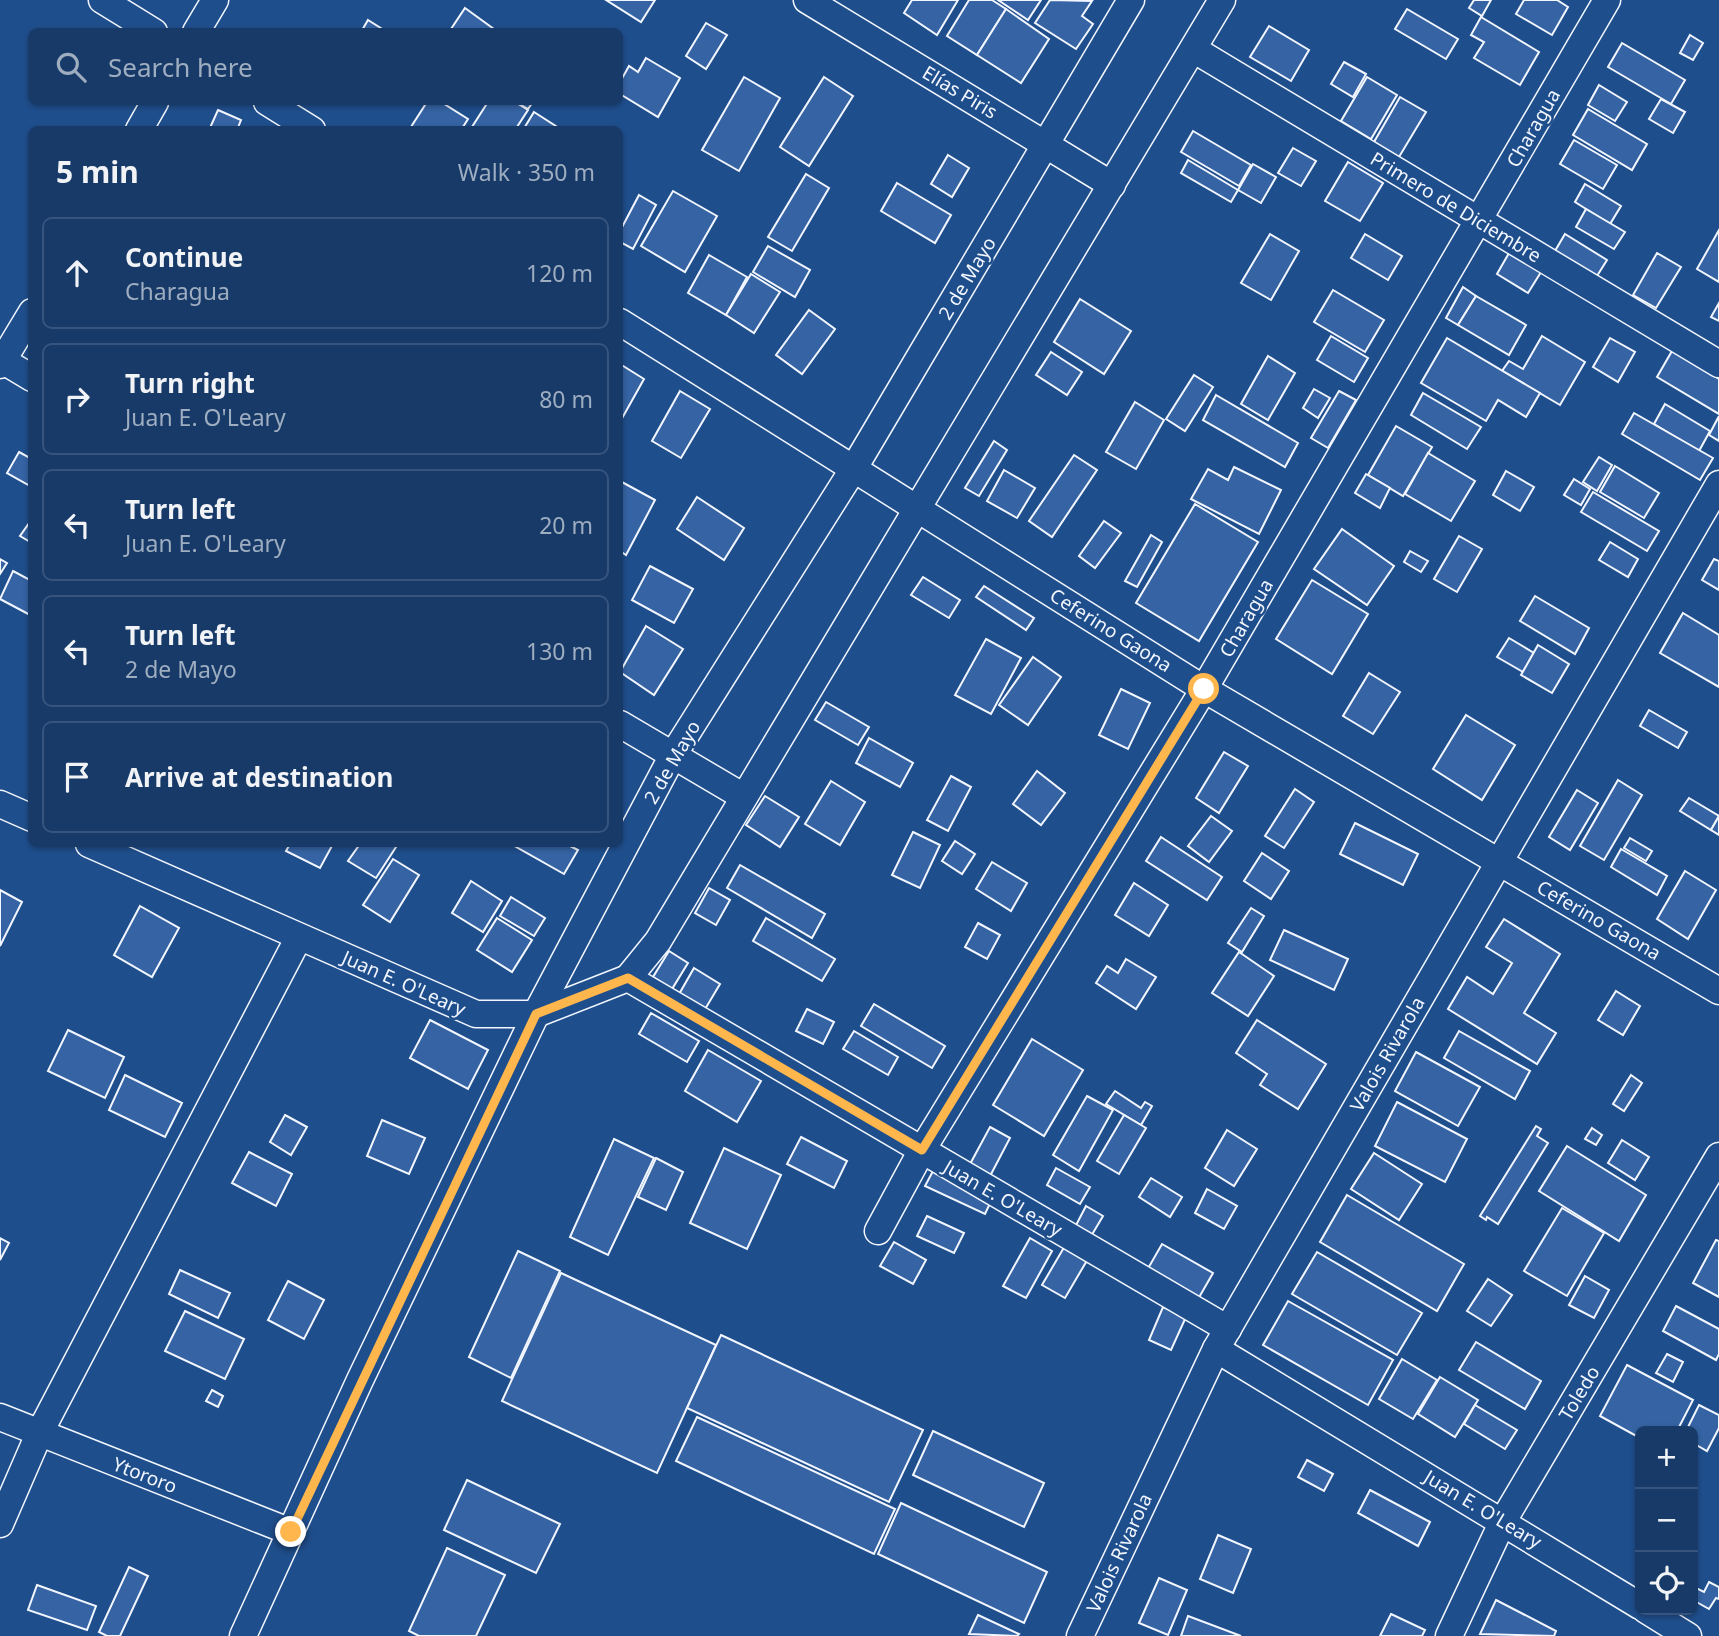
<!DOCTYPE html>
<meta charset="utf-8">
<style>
:root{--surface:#173a69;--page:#20416f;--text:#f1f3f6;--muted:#9eadc0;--line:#36547d}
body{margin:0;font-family:"Noto Sans",sans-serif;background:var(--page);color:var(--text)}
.controls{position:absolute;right:21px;bottom:21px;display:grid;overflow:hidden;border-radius:10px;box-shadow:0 2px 5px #0004}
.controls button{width:63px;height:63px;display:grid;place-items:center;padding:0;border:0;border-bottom:2px solid var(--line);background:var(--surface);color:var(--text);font:35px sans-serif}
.stop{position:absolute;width:21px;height:21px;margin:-16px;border:5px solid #ffb74d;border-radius:50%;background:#fff}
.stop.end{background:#ffb74d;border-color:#fff;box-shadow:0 2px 7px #0008}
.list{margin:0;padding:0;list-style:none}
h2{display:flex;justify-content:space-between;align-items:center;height:91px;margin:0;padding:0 28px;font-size:30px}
h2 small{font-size:23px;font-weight:400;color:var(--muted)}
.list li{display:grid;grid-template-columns:46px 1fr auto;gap:21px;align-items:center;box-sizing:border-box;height:112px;margin:0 14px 14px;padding:0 14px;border:2px solid var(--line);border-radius:10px}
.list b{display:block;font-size:26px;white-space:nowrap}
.list p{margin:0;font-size:23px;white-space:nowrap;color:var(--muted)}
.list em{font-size:23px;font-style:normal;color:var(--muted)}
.icon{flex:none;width:38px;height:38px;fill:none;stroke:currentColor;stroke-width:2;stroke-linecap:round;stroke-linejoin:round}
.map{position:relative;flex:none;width:1719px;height:1636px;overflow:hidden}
.search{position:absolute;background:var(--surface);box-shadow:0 2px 5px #0004;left:28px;top:28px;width:595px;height:77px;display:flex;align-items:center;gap:18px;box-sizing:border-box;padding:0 24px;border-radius:10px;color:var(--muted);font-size:26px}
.panel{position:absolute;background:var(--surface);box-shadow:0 2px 5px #0004;left:28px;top:126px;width:595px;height:721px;border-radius:10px}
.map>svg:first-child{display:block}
.building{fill:#3563a3;stroke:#f2f6ff;stroke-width:2}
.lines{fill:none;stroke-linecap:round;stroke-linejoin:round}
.street-casing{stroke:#f2f6ff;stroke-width:29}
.street{stroke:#1f4e8c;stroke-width:26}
.route{stroke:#ffb74d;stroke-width:9}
.labels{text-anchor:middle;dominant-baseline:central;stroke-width:5;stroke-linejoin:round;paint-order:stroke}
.street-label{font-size:19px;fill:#f2f6ff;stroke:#1f4e8c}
</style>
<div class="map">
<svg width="1719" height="1636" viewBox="0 0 1719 1636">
<rect width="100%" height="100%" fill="#1f4e8c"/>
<g class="building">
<polygon points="606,0 655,0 641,22"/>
<polygon points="912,0 958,0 937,35 904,13"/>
<polygon points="969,0 992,0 1006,9 977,55 947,36"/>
<polygon points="998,0 1041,0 1028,20"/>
<polygon points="1050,0 1092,1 1082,16 1093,24 1076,49 1035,23"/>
<polygon points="1474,0 1491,0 1482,16 1469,8"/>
<polygon points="1524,0 1557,0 1568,7 1552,35 1516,14"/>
<polygon points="465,8 498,32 449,32"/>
<polygon points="1006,9 1049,39 1021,83 977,55"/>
<polygon points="1407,9 1458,39 1446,59 1395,29"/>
<polygon points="1481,17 1539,52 1520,85 1474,58 1484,42 1471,35"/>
<polygon points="368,20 387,32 361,32"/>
<polygon points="706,23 727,35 706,69 686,56"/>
<polygon points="1269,26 1309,50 1291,81 1250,57"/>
<polygon points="1690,35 1703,43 1693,60 1680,53"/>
<polygon points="1622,43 1685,80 1671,104 1608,67"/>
<polygon points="646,58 680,78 658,117 620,94 620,82 629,66 638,72"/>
<polygon points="1344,62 1366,74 1353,97 1331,84"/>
<polygon points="744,77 780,98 739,171 702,150"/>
<polygon points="824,77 853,96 809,166 780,147"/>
<polygon points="1367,77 1397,95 1371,139 1341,121"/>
<polygon points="1599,85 1627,102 1615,121 1588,105"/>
<polygon points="1400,97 1426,112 1399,157 1374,142"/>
<polygon points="1661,99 1685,112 1673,133 1649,119"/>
<polygon points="427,102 441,102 468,119 461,130 409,130"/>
<polygon points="488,102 515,102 528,110 515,130 470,130"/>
<polygon points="516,102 533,102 528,109"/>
<polygon points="1588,109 1647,144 1632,170 1573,135"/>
<polygon points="218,110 241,120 237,130 209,130"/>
<polygon points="534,112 562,130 523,130"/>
<polygon points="1193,131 1251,165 1239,186 1181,152"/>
<polygon points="1574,140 1617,165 1603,189 1560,164"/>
<polygon points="1293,148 1316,161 1301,186 1278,173"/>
<polygon points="948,155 969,168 952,197 931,184"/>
<polygon points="1188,160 1238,190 1231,202 1181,173"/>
<polygon points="1348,162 1383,183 1360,221 1325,201"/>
<polygon points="1253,164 1276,177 1261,203 1238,190"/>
<polygon points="806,174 829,188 792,251 768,237"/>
<polygon points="897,183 951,215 935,243 881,211"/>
<polygon points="1585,184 1621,206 1610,224 1575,202"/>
<polygon points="673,191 717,216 685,272 641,246"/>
<polygon points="639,195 656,205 633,249 620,242 620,231"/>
<polygon points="1586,209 1625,232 1614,249 1576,227"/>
<polygon points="1719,230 1719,282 1697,269"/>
<polygon points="1270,234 1299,251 1271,300 1241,283"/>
<polygon points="1365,234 1402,256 1388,280 1351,258"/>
<polygon points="1565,234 1607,260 1597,276 1555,251"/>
<polygon points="768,246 810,270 795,297 753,272"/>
<polygon points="1509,253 1541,272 1528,293 1497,274"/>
<polygon points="1657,253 1681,267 1656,308 1633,295"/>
<polygon points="709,255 747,277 726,315 688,293"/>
<polygon points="751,274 780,292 754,333 726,315"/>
<polygon points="1463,287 1476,296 1458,325 1446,318"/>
<polygon points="1333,290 1384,320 1365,352 1314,322"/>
<polygon points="1476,296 1526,325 1509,355 1458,325"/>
<polygon points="1080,299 1131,331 1104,374 1054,342"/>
<polygon points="1719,303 1719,321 1711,317"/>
<polygon points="809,310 835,329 802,374 776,355"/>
<polygon points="1331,336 1368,358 1354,382 1317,360"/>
<polygon points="1542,336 1585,362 1560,405 1502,371 1509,361 1523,369"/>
<polygon points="1447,338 1540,393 1526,417 1498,400 1486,421 1421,383"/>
<polygon points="1610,338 1635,352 1618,382 1593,367"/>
<polygon points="1672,351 1719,379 1719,414 1657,377"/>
<polygon points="1051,352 1082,372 1067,395 1036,375"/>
<polygon points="1268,356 1295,373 1268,420 1241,404"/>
<polygon points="620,364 644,379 620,422"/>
<polygon points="1194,375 1213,387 1185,431 1166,419"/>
<polygon points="1314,389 1330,398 1318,418 1303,408"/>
<polygon points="680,391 710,409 681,458 652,441"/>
<polygon points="1339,391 1356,400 1328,448 1311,438"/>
<polygon points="1423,393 1481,427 1467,449 1411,415"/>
<polygon points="1216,395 1298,443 1285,467 1203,420"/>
<polygon points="1135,402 1164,420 1136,469 1106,452"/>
<polygon points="1665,404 1710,431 1699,451 1654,424"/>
<polygon points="1634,413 1713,458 1700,480 1622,434"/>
<polygon points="1719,416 1719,441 1709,435"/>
<polygon points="1396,426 1432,447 1403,496 1368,475"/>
<polygon points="994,441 1007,450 979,496 965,488"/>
<polygon points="19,452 32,459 32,487 7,473"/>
<polygon points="1428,453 1475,481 1451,521 1405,494"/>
<polygon points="1074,455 1097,470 1052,537 1029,521"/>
<polygon points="1599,457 1612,465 1597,491 1583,482"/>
<polygon points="1615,466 1659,493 1644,518 1600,492"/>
<polygon points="1234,467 1281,490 1259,534 1191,499 1208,469 1228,480"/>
<polygon points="1004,470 1035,488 1017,518 987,501"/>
<polygon points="1506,471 1534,487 1520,511 1493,495"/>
<polygon points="1366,474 1390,488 1380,508 1355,493"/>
<polygon points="1574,479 1590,489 1581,505 1564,495"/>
<polygon points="620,481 655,500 626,555 620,551"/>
<polygon points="1593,492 1659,531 1647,551 1581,512"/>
<polygon points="697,497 744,528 724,560 677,529"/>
<polygon points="1195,504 1258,542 1199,641 1136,603"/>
<polygon points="32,519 32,543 20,536"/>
<polygon points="1104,521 1121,533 1095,568 1079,556"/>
<polygon points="1342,529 1394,566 1367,605 1314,569"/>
<polygon points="1151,535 1162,542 1137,587 1125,581"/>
<polygon points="1459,536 1482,549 1457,592 1434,579"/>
<polygon points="1610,542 1638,559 1628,577 1599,560"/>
<polygon points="1410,551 1428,561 1421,572 1404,562"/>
<polygon points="0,559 7,563 0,574"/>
<polygon points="1714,559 1719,561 1719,590 1702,580"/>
<polygon points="650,566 693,589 674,623 632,600"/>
<polygon points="13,571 32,581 32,616 0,599"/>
<polygon points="923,577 960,600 949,618 911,595"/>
<polygon points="1312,580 1368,614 1332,674 1276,639"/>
<polygon points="984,586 1034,618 1026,630 976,597"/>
<polygon points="1535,596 1589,628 1575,654 1520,621"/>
<polygon points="1683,613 1719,635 1719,687 1660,653"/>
<polygon points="646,626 683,649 654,695 620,672"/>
<polygon points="1509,638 1534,653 1523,672 1497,657"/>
<polygon points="986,639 1021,658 991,714 955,695"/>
<polygon points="1538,645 1569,664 1552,693 1521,675"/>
<polygon points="1033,657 1061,677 1028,725 999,705"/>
<polygon points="1369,673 1400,692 1373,734 1343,716"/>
<polygon points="1121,689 1150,703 1128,749 1099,735"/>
<polygon points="826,702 869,727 858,745 815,720"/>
<polygon points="1649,710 1687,732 1678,748 1640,726"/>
<polygon points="1466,715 1515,745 1482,800 1433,769"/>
<polygon points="869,738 913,763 900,787 856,763"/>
<polygon points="1224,752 1248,766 1219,813 1196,798"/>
<polygon points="1037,771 1065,793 1041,825 1013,804"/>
<polygon points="951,776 971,787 948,831 927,820"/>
<polygon points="1618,780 1642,795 1604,860 1580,846"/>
<polygon points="831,781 865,802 840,845 805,824"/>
<polygon points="1295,789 1314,802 1284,848 1265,836"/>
<polygon points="1577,790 1598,803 1570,850 1549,837"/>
<polygon points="765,796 799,817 780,847 746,825"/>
<polygon points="1689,798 1719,816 1711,830 1680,811"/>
<polygon points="1211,816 1232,831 1209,862 1188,846"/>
<polygon points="1719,816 1719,835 1711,830"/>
<polygon points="1355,823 1418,854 1403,885 1340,854"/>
<polygon points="913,832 940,845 920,888 892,875"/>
<polygon points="1161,837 1222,877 1207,900 1146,861"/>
<polygon points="1630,838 1652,851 1646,861 1624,848"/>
<polygon points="955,841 975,854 962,874 942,861"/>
<polygon points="290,844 333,844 320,868 286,851"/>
<polygon points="360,844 398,844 376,878 348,861"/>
<polygon points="511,844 566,844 578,850 564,874"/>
<polygon points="1621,849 1667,876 1657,895 1611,867"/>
<polygon points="1262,853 1289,871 1271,899 1244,881"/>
<polygon points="393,859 419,875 390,922 363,905"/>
<polygon points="992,862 1027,883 1011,911 976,889"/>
<polygon points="740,865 825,914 812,938 727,888"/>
<polygon points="1685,871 1716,890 1688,939 1657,919"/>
<polygon points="471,881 502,901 483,932 452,913"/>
<polygon points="1134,883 1168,905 1149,936 1115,915"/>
<polygon points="709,888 730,900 716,925 695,913"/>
<polygon points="0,890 22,902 0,946"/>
<polygon points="511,897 545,918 534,936 500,916"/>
<polygon points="140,906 179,928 152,977 114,955"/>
<polygon points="1251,908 1264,916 1242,952 1228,943"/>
<polygon points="497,918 532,940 512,972 477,950"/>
<polygon points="766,918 835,959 822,981 753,941"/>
<polygon points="1504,919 1560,954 1524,1013 1556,1033 1537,1064 1448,1009 1467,977 1493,994 1512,963 1486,947"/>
<polygon points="978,923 1000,935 987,959 965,947"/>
<polygon points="1284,930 1348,959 1334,990 1270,960"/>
<polygon points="669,951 688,963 672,989 653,977"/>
<polygon points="1239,952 1274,976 1248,1016 1212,993"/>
<polygon points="1126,959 1156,977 1136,1009 1096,983 1107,966 1118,973"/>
<polygon points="694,968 720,984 704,1011 678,996"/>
<polygon points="1616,991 1640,1006 1623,1035 1598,1020"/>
<polygon points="874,1004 945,1046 932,1068 861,1026"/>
<polygon points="807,1009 834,1022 823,1044 796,1031"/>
<polygon points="651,1013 699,1041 687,1062 639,1034"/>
<polygon points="430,1020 488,1050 468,1089 410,1058"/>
<polygon points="1257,1020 1326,1064 1298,1109 1260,1085 1267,1074 1236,1053"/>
<polygon points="68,1030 124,1057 105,1098 48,1071"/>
<polygon points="854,1031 898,1057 888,1075 843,1049"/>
<polygon points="1459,1031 1530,1071 1515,1099 1444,1058"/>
<polygon points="1032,1039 1083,1070 1044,1136 993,1105"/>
<polygon points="708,1050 761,1081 737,1122 685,1091"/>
<polygon points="1416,1052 1480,1087 1458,1126 1395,1091"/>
<polygon points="125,1075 182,1103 165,1137 109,1110"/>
<polygon points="1631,1075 1642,1083 1624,1111 1613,1104"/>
<polygon points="1115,1091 1141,1108 1145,1102 1152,1106 1141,1125 1106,1104"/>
<polygon points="1087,1096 1113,1110 1079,1171 1053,1155"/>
<polygon points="1397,1102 1467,1139 1445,1182 1375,1146"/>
<polygon points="285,1115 307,1127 291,1155 270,1142"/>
<polygon points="1124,1115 1146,1128 1119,1174 1097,1161"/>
<polygon points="382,1120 425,1138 409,1174 367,1156"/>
<polygon points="1536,1126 1541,1129 1537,1136 1548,1143 1498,1224 1487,1217 1486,1220 1480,1216"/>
<polygon points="990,1127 1010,1138 989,1178 969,1166"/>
<polygon points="1592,1128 1602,1135 1596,1145 1585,1139"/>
<polygon points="1227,1130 1257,1149 1234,1186 1205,1168"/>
<polygon points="801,1137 847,1161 834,1188 787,1164"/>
<polygon points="614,1139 654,1158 608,1255 570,1237"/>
<polygon points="1622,1140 1649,1157 1635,1180 1608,1163"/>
<polygon points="1567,1146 1646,1195 1619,1241 1539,1191"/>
<polygon points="724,1148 781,1175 747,1249 690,1223"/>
<polygon points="249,1152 292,1174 276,1206 232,1183"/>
<polygon points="1374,1153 1422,1184 1399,1220 1351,1189"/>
<polygon points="656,1158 683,1172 666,1210 638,1197"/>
<polygon points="1056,1168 1090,1187 1080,1204 1047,1185"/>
<polygon points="933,1171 992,1199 985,1214 925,1186"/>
<polygon points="1151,1178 1182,1197 1170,1217 1139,1197"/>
<polygon points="1207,1189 1237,1206 1224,1229 1195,1213"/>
<polygon points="1347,1195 1464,1264 1437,1311 1320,1242"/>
<polygon points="1086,1206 1103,1216 1090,1238 1074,1229"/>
<polygon points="1562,1208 1604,1233 1567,1296 1524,1271"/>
<polygon points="927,1216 964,1233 954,1253 917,1236"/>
<polygon points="0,1238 9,1243 0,1260"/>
<polygon points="1030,1238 1052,1251 1026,1298 1003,1286"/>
<polygon points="1716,1240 1719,1241 1719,1297 1693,1283"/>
<polygon points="894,1242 926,1260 913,1284 880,1266"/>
<polygon points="1066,1244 1089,1257 1065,1298 1042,1285"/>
<polygon points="1162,1244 1213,1273 1197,1301 1146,1272"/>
<polygon points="518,1251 560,1271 511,1378 469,1357"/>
<polygon points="1317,1252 1422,1313 1397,1355 1292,1294"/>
<polygon points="180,1270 230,1293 218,1318 169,1294"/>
<polygon points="561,1273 716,1345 657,1473 502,1401"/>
<polygon points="1585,1276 1609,1290 1594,1318 1569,1305"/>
<polygon points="1488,1279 1512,1295 1491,1326 1467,1311"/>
<polygon points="288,1281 324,1300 304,1339 268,1320"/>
<polygon points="1288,1301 1393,1360 1368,1405 1263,1345"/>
<polygon points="1676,1306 1719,1329 1719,1354 1716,1360 1663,1331"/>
<polygon points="1163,1307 1186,1317 1171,1350 1149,1340"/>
<polygon points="185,1311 244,1339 225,1379 165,1351"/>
<polygon points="721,1335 923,1430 889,1502 687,1408"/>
<polygon points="1476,1342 1541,1381 1525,1409 1459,1370"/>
<polygon points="1667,1354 1683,1362 1673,1382 1656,1373"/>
<polygon points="1402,1359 1437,1380 1413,1419 1379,1399"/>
<polygon points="1627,1365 1693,1400 1677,1431 1640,1431 1640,1438 1600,1416"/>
<polygon points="1440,1377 1478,1400 1455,1437 1418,1414"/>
<polygon points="212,1390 223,1396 218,1407 206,1401"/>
<polygon points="1475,1405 1517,1430 1505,1449 1464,1424"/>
<polygon points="1699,1405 1719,1415 1719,1428 1707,1451 1693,1443 1693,1431 1686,1431"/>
<polygon points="697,1417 895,1509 874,1554 676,1461"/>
<polygon points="933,1431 1044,1483 1024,1527 913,1475"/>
<polygon points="1307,1460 1333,1474 1324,1491 1298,1477"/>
<polygon points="467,1480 560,1524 536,1573 444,1530"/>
<polygon points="1370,1490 1430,1522 1418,1546 1358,1513"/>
<polygon points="901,1503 1047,1572 1024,1623 878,1554"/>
<polygon points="1218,1535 1251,1549 1233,1593 1200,1579"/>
<polygon points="447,1548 505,1575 476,1636 419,1636 409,1631"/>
<polygon points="129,1567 148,1576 120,1636 107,1636 99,1632"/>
<polygon points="1159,1578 1187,1590 1168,1635 1139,1623"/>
<polygon points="1709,1582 1719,1587 1719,1599 1716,1598 1709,1609 1693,1600 1693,1591 1694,1587 1704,1592"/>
<polygon points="37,1585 96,1606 87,1630 28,1610"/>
<polygon points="1496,1600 1556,1631 1554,1636 1480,1634"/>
<polygon points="1391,1614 1425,1630 1422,1636 1380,1636"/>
<polygon points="978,1615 1019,1634 1017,1636 969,1634"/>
<polygon points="1188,1616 1241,1636 1181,1636"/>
</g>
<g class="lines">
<defs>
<g id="street">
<polyline points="102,0 154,32"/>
<polyline points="807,0 1112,185"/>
<polyline points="196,32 215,0"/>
<polyline points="1193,49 1719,364"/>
<polyline points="267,102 312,130"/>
<polyline points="139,130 155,102"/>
<polyline points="620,322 1204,689 1719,991"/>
<polyline points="0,359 32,378"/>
<polyline points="0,365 32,312"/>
<polyline points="620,724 744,797"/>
<polyline points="0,804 32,818"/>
<polyline points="89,844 476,1014 536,1014 628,978"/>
<polyline points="628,978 658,941 1222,0"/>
<polyline points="628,978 1228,1329"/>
<polyline points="878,1231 922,1150 1204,689 1607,0"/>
<polyline points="1216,1349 1640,1606"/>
<polyline points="0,1417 291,1532"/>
<polyline points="0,1524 39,1434 299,937"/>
<polyline points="1646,1610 1688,1636"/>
<polyline points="243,1636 360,1380 536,1014 673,755 854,468 1131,0"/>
<polyline points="1080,1636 1216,1349 1719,484"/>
<polyline points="1449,1636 1503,1521 1719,1156"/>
</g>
</defs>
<use href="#street" class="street-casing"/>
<use href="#street" class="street"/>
</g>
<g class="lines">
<polyline class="route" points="291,1532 536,1014 628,978 922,1150 1204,689"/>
</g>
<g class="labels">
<g class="street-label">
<text transform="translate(960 92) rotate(31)">Elías Piris</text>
<text transform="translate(1533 128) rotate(-60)">Charagua</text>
<text transform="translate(1456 207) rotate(31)">Primero de Diciembre</text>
<text transform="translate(967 278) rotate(-59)">2 de Mayo</text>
<text transform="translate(1246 618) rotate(-60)">Charagua</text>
<text transform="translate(1111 630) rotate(32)">Ceferino Gaona</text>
<text transform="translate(672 762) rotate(-60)">2 de Mayo</text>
<text transform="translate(1599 920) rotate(30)">Ceferino Gaona</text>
<text transform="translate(404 983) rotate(24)">Juan E. O'Leary</text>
<text transform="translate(1387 1054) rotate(-60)">Valois Rivarola</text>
<text transform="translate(1003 1198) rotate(30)">Juan E. O'Leary</text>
<text transform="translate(1579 1393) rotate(-59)">Toledo</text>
<text transform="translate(145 1475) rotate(21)">Ytororo</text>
<text transform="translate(1483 1509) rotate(31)">Juan E. O'Leary</text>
<text transform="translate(1119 1553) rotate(-65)">Valois Rivarola</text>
</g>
</g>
</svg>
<div class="controls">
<button>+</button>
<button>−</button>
<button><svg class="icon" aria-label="locate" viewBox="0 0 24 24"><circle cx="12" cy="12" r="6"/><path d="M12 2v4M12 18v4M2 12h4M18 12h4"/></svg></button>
</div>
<div class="stop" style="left:1204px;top:689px"></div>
<div class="stop end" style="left:291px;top:1532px"></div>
<div class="search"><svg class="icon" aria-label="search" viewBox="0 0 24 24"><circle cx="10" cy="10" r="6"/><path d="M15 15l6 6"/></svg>Search here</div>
<section class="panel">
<h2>5 min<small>Walk · 350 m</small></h2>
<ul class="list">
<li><svg class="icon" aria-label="ahead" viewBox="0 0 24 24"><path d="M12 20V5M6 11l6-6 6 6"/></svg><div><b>Continue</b><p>Charagua</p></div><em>120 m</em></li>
<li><svg class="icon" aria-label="right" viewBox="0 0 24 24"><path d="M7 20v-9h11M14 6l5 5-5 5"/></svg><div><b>Turn right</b><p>Juan E. O'Leary</p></div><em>80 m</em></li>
<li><svg class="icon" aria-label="left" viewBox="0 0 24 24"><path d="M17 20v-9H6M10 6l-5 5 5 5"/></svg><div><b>Turn left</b><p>Juan E. O'Leary</p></div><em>20 m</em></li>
<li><svg class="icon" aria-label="left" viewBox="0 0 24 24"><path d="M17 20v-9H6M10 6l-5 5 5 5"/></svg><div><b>Turn left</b><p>2 de Mayo</p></div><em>130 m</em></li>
<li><svg class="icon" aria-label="arrive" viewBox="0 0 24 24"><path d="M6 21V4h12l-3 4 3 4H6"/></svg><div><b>Arrive at destination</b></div></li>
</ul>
</section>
</div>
